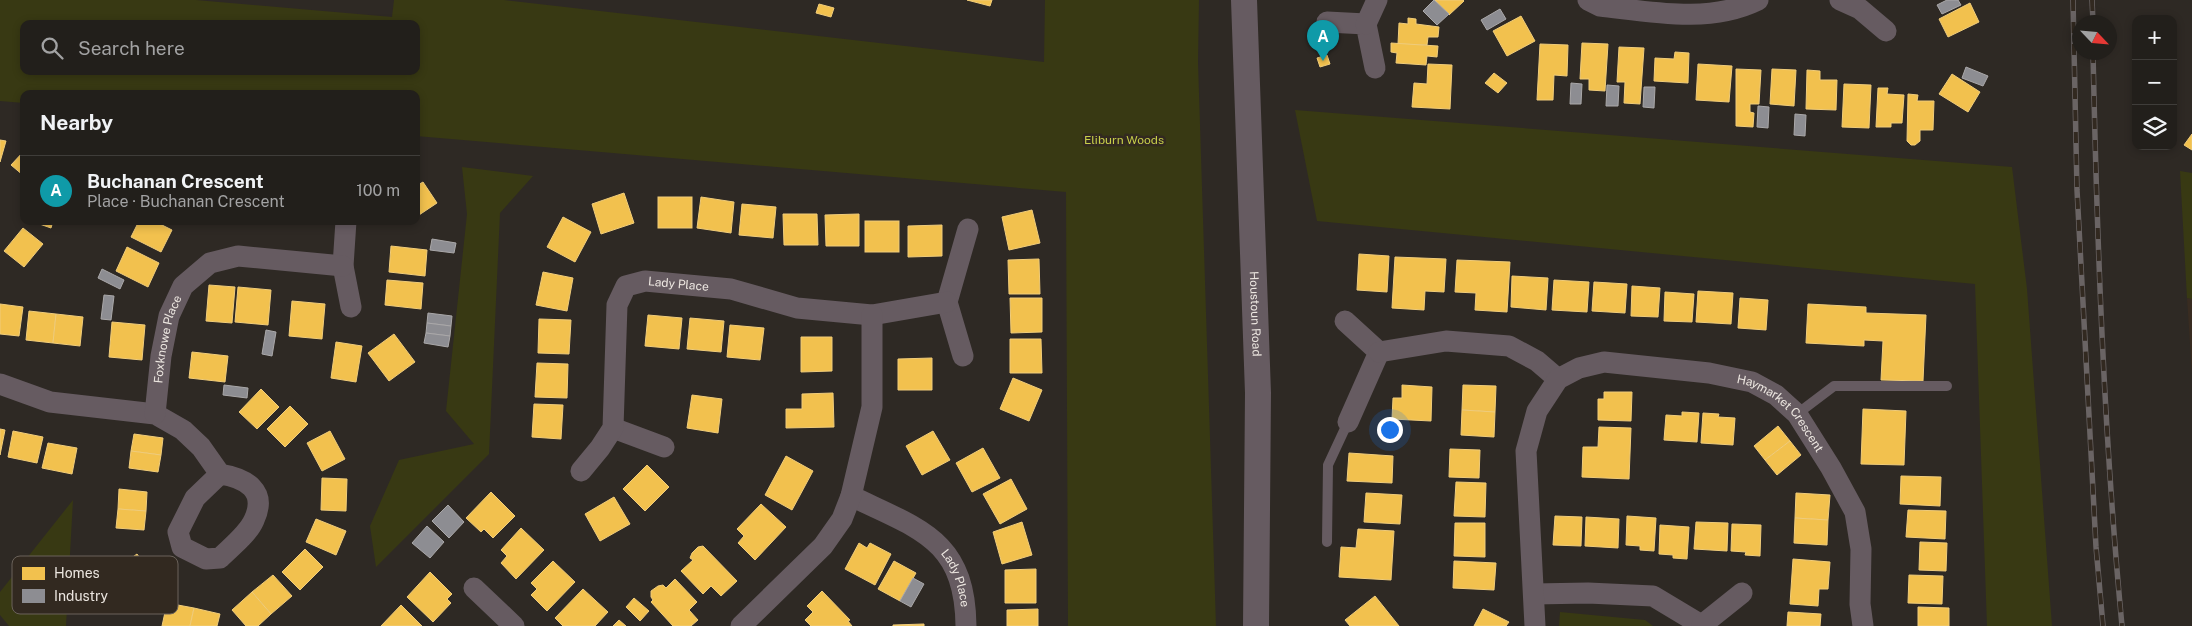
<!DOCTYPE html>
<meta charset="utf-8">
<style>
:root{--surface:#221f1b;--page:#2a2724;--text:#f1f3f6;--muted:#a2a2a3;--line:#3f3d3a;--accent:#0b8043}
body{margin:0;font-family:"Public Sans",sans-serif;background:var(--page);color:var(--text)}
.controls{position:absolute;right:15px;top:15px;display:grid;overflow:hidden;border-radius:10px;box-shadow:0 2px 8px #0003}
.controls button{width:45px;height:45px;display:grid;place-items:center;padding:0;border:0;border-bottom:1px solid var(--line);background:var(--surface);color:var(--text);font:25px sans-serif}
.compass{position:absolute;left:2072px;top:15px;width:45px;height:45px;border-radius:50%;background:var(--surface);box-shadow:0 2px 8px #0003;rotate:116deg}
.you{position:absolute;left:1389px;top:429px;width:18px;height:18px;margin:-12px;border:4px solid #fff;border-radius:50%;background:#1a73e8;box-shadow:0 0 0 8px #1a73e833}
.badge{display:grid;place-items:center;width:32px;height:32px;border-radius:50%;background:var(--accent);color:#fff;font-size:16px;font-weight:700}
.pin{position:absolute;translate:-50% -41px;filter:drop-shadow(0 1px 2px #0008)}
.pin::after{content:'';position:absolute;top:26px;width:18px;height:15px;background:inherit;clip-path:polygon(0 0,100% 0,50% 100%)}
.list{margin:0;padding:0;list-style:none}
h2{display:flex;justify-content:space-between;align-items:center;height:65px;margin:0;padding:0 20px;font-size:21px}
h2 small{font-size:16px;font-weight:400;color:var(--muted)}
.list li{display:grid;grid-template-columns:32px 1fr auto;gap:15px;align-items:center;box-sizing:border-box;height:70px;padding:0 20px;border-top:1px solid var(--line)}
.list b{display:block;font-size:19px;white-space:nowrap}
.list p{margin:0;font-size:16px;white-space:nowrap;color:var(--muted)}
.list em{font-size:16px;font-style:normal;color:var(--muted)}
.icon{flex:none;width:28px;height:28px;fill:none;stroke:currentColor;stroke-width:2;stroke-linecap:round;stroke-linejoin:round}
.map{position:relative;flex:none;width:2192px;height:626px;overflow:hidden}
.search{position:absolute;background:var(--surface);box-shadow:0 2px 8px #0003;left:20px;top:20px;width:400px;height:55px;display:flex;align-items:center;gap:12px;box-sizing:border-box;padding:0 18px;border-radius:10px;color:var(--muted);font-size:19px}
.panel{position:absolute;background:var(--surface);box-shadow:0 2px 8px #0003;left:20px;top:90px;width:400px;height:135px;border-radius:10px}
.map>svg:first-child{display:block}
.built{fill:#392c21}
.green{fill:#383913;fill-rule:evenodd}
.homes{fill:#f2c14e;stroke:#f0cc7a}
.industry{fill:#8d8d92;stroke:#aaa8a9}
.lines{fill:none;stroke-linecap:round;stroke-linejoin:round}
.service{stroke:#665b61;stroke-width:10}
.minor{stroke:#665b61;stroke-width:21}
.tertiary{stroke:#665b61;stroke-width:26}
.rail-casing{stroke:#6a6464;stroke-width:5.5}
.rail{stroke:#322920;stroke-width:4;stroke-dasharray:11;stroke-linecap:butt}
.labels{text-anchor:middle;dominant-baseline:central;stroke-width:5;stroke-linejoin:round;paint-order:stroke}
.park-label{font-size:12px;fill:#c8ce4a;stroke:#322920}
.street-label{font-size:12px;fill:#ece6e0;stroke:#322920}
.key{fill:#322920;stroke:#6a625a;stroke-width:1}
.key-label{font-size:14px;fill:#ece6e0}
</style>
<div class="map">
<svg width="2192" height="626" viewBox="0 0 2192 626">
<rect width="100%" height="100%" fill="#2e2924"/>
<polygon class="built" points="2187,298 2192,299 2192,374"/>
<g class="green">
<path d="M0,0H196L392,17L394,0H504L1044,62L1045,0H1199L1198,62L1216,626H1068L1066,192L416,136V94H24V103L0,101ZM24,24H416V71H24Z"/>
<polygon points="1295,110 2012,167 2027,289 2052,626 1987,626 1975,284 1317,221"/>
<polygon points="462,167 533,176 500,213 489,454 376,567 370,526 399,460 474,444 446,411 467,214"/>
<polygon points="2180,171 2192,173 2192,299 2187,298"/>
<polygon points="73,500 66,626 9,626 0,615 0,592"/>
<polygon points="1560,612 1645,620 1653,626 1559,626"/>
</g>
<g class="homes">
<polygon points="967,0 992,0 990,6"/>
<polygon points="1435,0 1463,0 1464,1 1449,15"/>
<polygon points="1970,3 1979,22 1948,37 1939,19"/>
<polygon points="819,4 834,8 831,17 816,13"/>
<polygon points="1521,16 1535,41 1507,56 1493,31"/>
<polygon points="1408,18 1416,19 1416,24 1439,27 1438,37 1428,37 1427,45 1398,44 1399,23 1408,24"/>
<polygon points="1391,43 1438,46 1437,57 1427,56 1426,65 1396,63 1397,53 1391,52"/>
<polygon points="1582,43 1608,44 1605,91 1589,90 1589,79 1580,79"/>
<polygon points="1540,44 1568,45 1567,76 1554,75 1553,100 1537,100"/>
<polygon points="1619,47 1644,48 1640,104 1624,103 1625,82 1617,82"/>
<polygon points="1675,52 1689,53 1688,83 1654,81 1655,58 1674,59"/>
<polygon points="1327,55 1330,64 1320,67 1317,58"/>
<polygon points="1428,64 1452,65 1450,109 1412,107 1414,83 1427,84"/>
<polygon points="1698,64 1732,66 1729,102 1696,100"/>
<polygon points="1736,69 1761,70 1759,104 1750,104 1750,112 1754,113 1753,127 1736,126"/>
<polygon points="1772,69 1796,70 1794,106 1770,104"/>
<polygon points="1807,70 1820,71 1820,80 1837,80 1836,110 1806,109"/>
<polygon points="1494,73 1507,83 1498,93 1485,83"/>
<polygon points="1952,74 1980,92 1968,112 1939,94"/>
<polygon points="1844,84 1871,85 1869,128 1842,127"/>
<polygon points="1878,88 1888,88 1887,94 1904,95 1902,123 1891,123 1891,127 1876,127"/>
<polygon points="1908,94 1918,95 1917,101 1934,101 1933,130 1920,130 1920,141 1915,145 1911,145 1907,141"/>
<polygon points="2192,134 2192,150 2184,145"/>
<polygon points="0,140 6,141 0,162"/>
<polygon points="24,151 24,176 11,165"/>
<polygon points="423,182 437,203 416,217 416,186"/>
<polygon points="624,193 634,223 601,234 592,204"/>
<rect x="658" y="197" width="34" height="31"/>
<polygon points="701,197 734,202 731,233 697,228"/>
<polygon points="742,204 776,207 773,238 739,235"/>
<polygon points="1032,210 1040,243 1009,250 1002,217"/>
<polygon points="783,214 817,214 818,245 784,245"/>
<polygon points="859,214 859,246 826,246 825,215"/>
<polygon points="563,217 591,232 575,262 547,247"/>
<polygon points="31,221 53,221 51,228"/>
<polygon points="139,221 154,221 172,230 161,252 131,237"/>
<rect x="865" y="221" width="34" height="31"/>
<polygon points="942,225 942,256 908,257 908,226"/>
<polygon points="23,228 43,244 24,267 4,251"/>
<polygon points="391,246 427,250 425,276 389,272"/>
<polygon points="127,247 159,263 148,287 116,271"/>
<polygon points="1359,254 1389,256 1387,292 1357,290"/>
<polygon points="1395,257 1446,259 1444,292 1425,291 1424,310 1392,308"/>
<polygon points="1039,259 1040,294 1009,294 1008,260"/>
<polygon points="1457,260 1510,262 1507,312 1475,310 1476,293 1455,292"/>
<polygon points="543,272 573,278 567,311 536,305"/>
<polygon points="1512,276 1548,278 1546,310 1511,307"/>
<polygon points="387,280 423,283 421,309 385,305"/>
<polygon points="1554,280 1589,282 1587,312 1552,310"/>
<polygon points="1594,282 1627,284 1625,313 1592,311"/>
<polygon points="209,285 235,287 232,323 206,321"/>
<polygon points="1632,286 1660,288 1658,317 1631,316"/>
<polygon points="238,287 271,290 268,325 235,322"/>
<polygon points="1698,291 1733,293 1731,324 1696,322"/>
<polygon points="1665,292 1694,294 1692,322 1664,321"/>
<polygon points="1010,298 1042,298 1042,332 1011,333"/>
<polygon points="1740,298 1768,300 1766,330 1738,328"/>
<polygon points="292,301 325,304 322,339 289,336"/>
<polygon points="0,304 23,307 19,336 0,334"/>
<polygon points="1808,304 1866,307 1866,313 1926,315 1923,381 1881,380 1883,341 1864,340 1864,346 1806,343"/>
<polygon points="29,311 56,314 53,343 26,340"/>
<polygon points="56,314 83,317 80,346 53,343"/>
<polygon points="648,315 682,318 679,349 645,346"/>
<polygon points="690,318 724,321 721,352 687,349"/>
<polygon points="539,319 571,320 569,354 538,353"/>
<polygon points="112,322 145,325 142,360 109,357"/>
<polygon points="730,325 764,328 760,360 727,357"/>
<polygon points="394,334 415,362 389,381 368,353"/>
<polygon points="801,337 832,337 832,371 801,372"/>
<polygon points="1010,339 1041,339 1042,373 1010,373"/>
<polygon points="336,342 362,346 356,382 331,378"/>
<polygon points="192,352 228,356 225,382 189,378"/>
<polygon points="932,358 932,390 898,390 898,359"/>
<polygon points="537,363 568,364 567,398 535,397"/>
<polygon points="1013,378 1042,390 1029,421 1000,409"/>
<polygon points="1402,385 1432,387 1431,421 1392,419 1393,398 1402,398"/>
<polygon points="1463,385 1496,386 1495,412 1462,410"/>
<polygon points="261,389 279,407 257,429 239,412"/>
<polygon points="1604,392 1632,392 1631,421 1598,420 1598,399 1604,399"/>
<polygon points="833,393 834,427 786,428 786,409 802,409 802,394"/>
<polygon points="692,395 722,399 718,433 687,428"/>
<polygon points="534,404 563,405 561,439 532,437"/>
<polygon points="290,406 308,424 285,447 267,429"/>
<polygon points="1863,409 1906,411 1904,465 1861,464"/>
<polygon points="1462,410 1495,412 1494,437 1461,435"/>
<polygon points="1682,412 1699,413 1697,442 1664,440 1666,415 1682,416"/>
<polygon points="1703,413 1719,414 1718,417 1735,418 1733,445 1701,443"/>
<polygon points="1778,426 1790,441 1765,460 1754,446"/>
<polygon points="1599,427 1631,428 1629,479 1582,477 1583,447 1598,447"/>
<polygon points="0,429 5,430 0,455"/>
<polygon points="13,431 43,437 37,463 8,457"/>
<polygon points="330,431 345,459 322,471 307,443"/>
<polygon points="933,431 950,460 922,475 906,446"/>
<polygon points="134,434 163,438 161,455 131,451"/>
<polygon points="1790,441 1801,455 1777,475 1765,460"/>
<polygon points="48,443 77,448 72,474 42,468"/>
<polygon points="983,448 1000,478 972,492 956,463"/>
<polygon points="1450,449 1480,450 1479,478 1449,477"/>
<polygon points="131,451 161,455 158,472 129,468"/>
<polygon points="1349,453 1393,456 1392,483 1347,481"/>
<polygon points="786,456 813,471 792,510 765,495"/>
<polygon points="647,465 669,487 645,511 623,489"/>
<polygon points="1901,476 1941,477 1940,506 1900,504"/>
<polygon points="322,478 347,479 346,511 321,510"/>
<polygon points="1011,479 1027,509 1000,524 983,494"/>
<polygon points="1456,482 1486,483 1485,517 1454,516"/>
<polygon points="119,489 147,492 146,511 118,509"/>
<polygon points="491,492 515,516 493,538 484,529 481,532 466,518"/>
<polygon points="1366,493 1402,495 1400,524 1364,522"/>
<polygon points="1796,493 1830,495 1828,520 1795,518"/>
<polygon points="614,497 630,524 600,541 585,514"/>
<polygon points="761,504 786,527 755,560 738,543 744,536 737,529"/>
<polygon points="118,509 146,511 144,530 116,528"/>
<polygon points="1908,510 1946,511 1945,539 1906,537"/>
<polygon points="1555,516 1582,517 1581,546 1553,545"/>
<polygon points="1627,516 1656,518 1654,551 1640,550 1640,546 1626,545"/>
<polygon points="1586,517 1619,519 1618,548 1585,546"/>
<polygon points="1795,518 1828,520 1827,545 1794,543"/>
<polygon points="316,519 346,531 336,555 306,542"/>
<polygon points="1022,522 1032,555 1002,564 993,532"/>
<polygon points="1696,522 1728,523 1727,551 1694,549"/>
<polygon points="1455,523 1485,523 1485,557 1454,556"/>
<polygon points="1732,524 1761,525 1760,556 1745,555 1746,552 1731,551"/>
<polygon points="1660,525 1689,527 1687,559 1673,558 1673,555 1659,554"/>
<polygon points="521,528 544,550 516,579 501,563 507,556 501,550"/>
<polygon points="1358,529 1394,531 1391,580 1339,577 1341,547 1356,548"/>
<polygon points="1920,542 1947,543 1946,571 1919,570"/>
<polygon points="859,543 867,548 870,543 891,554 875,585 845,569"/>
<polygon points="703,546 737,581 721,596 711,586 703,594 681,571 693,560 690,558 692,553 698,547"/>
<polygon points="305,549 323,567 300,590 282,572"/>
<polygon points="137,554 148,569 125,586 114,570"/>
<polygon points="1793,559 1830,562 1828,589 1819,589 1818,606 1790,604"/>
<polygon points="553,561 575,582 547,611 531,595 537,589 531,583"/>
<polygon points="894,561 916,573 900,601 878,589"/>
<polygon points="1454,561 1496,563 1494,590 1453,588"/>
<polygon points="1036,569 1036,603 1005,603 1005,570"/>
<polygon points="430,572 452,594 447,599 451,603 433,622 407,597"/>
<polygon points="273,575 292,596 271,614 252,592"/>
<polygon points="1909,575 1943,576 1942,604 1908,603"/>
<polygon points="675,579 697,602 689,610 698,620 691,626 673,626 651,602 653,600 651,597 651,591 658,586 663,585 666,588"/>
<polygon points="583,589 608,612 595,626 563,626 555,618"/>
<polygon points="822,591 850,620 848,621 852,626 811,626 805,620 813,612 807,606"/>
<polygon points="252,592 271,614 258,626 246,626 232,610"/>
<polygon points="1375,596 1399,626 1350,626 1345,620"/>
<polygon points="634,598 649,611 640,621 626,607"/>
<polygon points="167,603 194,608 190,626 162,626"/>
<polygon points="401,605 422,626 381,626"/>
<polygon points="1918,607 1949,608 1949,626 1918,626"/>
<polygon points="194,608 220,614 217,626 190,626"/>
<polygon points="1038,609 1038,626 1007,626 1007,610"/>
<polygon points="1483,609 1509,622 1506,626 1474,626"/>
<polygon points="1788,612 1821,614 1820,626 1787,626"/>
<polygon points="619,620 626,626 613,626"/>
<polygon points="924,624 924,626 893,626 893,625"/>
</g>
<g class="industry">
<polygon points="1434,0 1449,14 1437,25 1423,11"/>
<polygon points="1947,0 1958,0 1961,5 1942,14 1937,5"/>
<polygon points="1500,9 1506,19 1487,30 1481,20"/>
<polygon points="1966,67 1988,76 1983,86 1962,78"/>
<polygon points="1571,83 1582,84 1581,104 1570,104"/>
<polygon points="1607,85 1619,86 1618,106 1606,106"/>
<polygon points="1644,87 1655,87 1654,108 1643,107"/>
<polygon points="1758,106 1769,107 1768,128 1757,127"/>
<polygon points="1795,114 1806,115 1805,136 1794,135"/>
<polygon points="432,239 456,243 454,253 430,250"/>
<polygon points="102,269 124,280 120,289 98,278"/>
<polygon points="104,295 114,296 111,320 101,319"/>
<polygon points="428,313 452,316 451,326 427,323"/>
<polygon points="427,323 451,326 450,336 426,333"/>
<polygon points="266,330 276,332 272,356 262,354"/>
<polygon points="426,333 450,336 448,347 424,343"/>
<polygon points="224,385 248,388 247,398 223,395"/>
<polygon points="448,505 464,522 449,538 432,521"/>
<polygon points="427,526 444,542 430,558 412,543"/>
<polygon points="913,578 924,584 911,607 900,601"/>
</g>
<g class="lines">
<g class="service">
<polyline points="1797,414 1834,386 1947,386"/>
<polyline points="1327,542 1328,465 1348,422"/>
</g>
<g class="minor">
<path d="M1588,0L1600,6C1652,12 1709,24 1758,0"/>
<polyline points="1840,0 1860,9 1886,31"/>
<polyline points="1327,22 1366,24 1375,68"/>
<polyline points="1366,24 1377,0"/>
<polyline points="346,221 343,266 351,307"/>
<polyline points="1345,321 1379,352 1348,422"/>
<polyline points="1379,352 1446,341 1509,346 1537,361 1558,379"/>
<polyline points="963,356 947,302 968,229"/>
<path d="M0,384L50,402L155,414L183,430L201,447L220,474C245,478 268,490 254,520C248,534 231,547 220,558L206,559L182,547L178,532L195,498L220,474"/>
<path id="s1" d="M155,414L161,356L169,316L183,286L210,263L238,256L343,266"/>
<polyline points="613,428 664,447"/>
<path id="s2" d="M581,471L600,448L613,428L617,305L626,286L645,281L731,289L797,308L872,315L947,302"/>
<path id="s3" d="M851,496C919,529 965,539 966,626"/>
<polyline points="474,588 514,626"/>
<polyline points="1534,594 1588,593 1653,596 1703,626"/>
<polyline points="1702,625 1742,593"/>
<polyline points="741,626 823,546 842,519 851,496 872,407 872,315"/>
<path id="s4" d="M1535,626L1526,451L1537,411L1558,379L1579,368L1604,362L1709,373L1752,382L1776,395L1797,414L1831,468L1855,512L1861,549L1860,604L1863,626"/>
</g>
<path class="tertiary" id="s5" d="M1244,0L1258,393L1256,626"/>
<defs>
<g id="rail">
<polyline points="2073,0 2077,190 2096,547 2103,626"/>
<polyline points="2092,0 2093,22"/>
<path d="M2093,52C2097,244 2104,436 2122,626"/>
</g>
</defs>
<use href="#rail" class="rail-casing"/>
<use href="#rail" class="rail"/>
</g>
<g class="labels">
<g class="park-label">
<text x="1124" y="140">Eliburn Woods</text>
</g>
<g class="street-label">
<text stroke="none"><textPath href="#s2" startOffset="251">Lady Place</textPath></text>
<text stroke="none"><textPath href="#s5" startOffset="314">Houstoun Road</textPath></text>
<text stroke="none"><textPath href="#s1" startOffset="76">Foxknowe Place</textPath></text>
<text stroke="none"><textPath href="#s4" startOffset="496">Haymarket Crescent</textPath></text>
<text stroke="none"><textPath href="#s3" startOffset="139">Lady Place</textPath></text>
</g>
</g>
<rect x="12" y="556" width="166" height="58" rx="8" class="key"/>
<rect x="22" y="567" width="23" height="13" fill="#f2c14e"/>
<rect x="22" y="589" width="23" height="14" fill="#8d8d92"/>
<g class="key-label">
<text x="54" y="578">Homes</text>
<text x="54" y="601">Industry</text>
</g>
</svg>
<div class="controls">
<button>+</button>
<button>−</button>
<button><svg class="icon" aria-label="layers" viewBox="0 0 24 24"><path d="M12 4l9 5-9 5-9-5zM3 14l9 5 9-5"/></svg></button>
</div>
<svg class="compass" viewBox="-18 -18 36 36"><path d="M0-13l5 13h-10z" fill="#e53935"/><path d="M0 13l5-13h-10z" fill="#a2a2a3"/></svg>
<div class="you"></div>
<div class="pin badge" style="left:1323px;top:61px;background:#0f9aa8">A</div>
<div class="search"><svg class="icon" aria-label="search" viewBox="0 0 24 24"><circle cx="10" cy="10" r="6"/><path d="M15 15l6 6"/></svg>Search here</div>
<section class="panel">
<h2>Nearby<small></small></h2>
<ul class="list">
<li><span class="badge" style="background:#0f9aa8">A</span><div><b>Buchanan Crescent</b><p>Place · Buchanan Crescent</p></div><em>100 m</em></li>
</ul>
</section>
</div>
